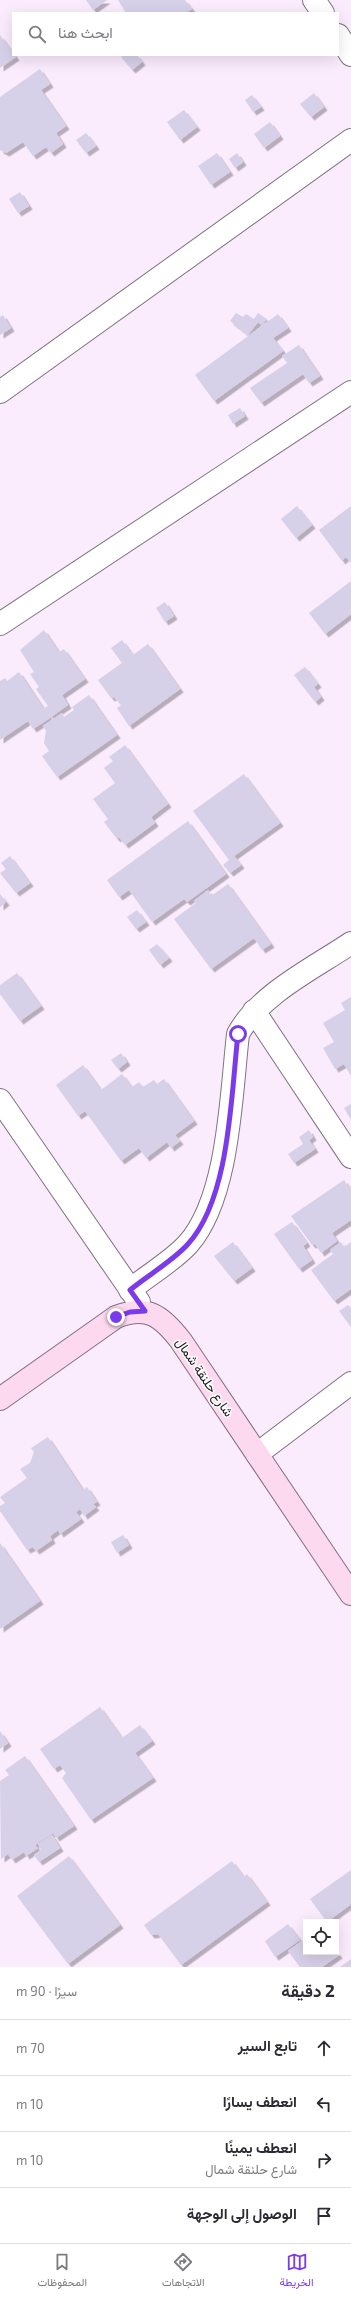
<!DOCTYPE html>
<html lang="ar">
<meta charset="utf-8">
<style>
:root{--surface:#fff;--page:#f2f2f3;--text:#2b2b33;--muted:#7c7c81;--line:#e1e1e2;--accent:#7c3aed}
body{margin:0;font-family:"Exo 2",Vazirmatn,sans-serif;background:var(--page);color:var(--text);direction:rtl}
.controls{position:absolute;right:12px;bottom:12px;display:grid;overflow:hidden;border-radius:0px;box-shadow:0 4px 16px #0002}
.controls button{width:36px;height:36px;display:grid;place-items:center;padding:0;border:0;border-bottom:1px solid var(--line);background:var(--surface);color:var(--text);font:20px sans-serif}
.stop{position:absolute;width:12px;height:12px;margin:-9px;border:3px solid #7c3aed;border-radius:50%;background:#fff}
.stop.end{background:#7c3aed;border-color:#fff;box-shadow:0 1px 4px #0008}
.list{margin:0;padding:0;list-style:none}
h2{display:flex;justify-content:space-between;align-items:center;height:52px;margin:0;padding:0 16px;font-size:17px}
h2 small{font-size:13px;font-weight:400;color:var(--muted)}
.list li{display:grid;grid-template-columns:26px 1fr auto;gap:12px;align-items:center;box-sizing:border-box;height:56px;padding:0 16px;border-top:1px solid var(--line)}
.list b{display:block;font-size:15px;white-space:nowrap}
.list p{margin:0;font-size:13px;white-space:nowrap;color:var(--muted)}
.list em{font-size:13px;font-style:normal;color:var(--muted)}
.icon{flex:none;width:22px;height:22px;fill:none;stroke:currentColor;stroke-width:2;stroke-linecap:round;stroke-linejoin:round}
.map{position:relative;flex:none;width:351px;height:1967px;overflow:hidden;direction:ltr}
.search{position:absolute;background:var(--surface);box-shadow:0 4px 16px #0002;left:12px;right:12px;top:12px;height:44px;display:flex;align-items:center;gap:10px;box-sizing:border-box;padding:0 14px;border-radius:0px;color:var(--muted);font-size:15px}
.sheet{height:276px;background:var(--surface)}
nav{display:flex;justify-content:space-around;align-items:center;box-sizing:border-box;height:56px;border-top:1px solid var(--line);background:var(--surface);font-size:11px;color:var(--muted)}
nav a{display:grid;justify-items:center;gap:2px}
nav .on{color:var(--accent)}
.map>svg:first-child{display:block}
.building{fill:#d7d0e9;filter:url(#shadow)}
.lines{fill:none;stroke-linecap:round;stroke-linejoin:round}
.street-casing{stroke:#817184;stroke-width:24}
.secondary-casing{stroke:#817184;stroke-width:24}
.street{stroke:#fff;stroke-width:22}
.secondary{stroke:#fdd9ef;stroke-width:22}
.route{stroke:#7c3aed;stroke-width:5}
.labels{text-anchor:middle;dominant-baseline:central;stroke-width:3;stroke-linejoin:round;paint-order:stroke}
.street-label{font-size:13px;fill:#1c161d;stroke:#fefefe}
</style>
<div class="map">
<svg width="351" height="1967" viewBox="0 0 351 1967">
<defs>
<filter id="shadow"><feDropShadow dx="3.5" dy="3.5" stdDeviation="0" flood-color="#0004"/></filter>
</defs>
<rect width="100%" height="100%" fill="#faebfd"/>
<g class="building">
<polygon points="86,0 107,0 93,10"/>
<polygon points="118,0 185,0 192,9 186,13 126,13"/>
<polygon points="0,35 16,57 0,68"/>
<polygon points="123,55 137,55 142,62 132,70 121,57"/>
<polygon points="40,69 50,84 41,90 66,126 56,133 63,144 51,153 46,147 33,156 23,142 6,153 0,150 0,97"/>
<polygon points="314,93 324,107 311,117 300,104"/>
<polygon points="252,95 261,107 253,112 245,100"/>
<polygon points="184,110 197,127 180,140 167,122"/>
<polygon points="270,122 280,136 264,148 254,134"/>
<polygon points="86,133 96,146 86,153 76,140"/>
<polygon points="217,153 230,172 211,185 198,166"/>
<polygon points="237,153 243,162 235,168 229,159"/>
<polygon points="20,192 29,206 18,213 9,199"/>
<polygon points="236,313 243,317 246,314 254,319 258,313 267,319 262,325 258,322 248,335 230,321"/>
<polygon points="278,314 288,328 273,338 283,351 214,401 195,375"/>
<polygon points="3,315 11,328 0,335 0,317"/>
<polygon points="299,345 320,376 309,383 303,374 261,403 250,388 287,363 282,356"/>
<polygon points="240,408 245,416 233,424 228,415"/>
<polygon points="297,506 312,525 296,538 281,519"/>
<polygon points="351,506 351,563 346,557 342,561 319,530"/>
<polygon points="351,581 351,614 325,634 309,613"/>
<polygon points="165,602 174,616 165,622 156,608"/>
<polygon points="44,630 59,652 64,649 85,679 62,695 68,705 51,717 44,708 48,706 36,689 39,687 30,674 34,672 20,650"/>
<polygon points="122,640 133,655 148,644 180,689 129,726 117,708 121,705 114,697 111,698 98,680 122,663 111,648"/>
<polygon points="305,667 318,684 314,687 321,697 315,702 294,675"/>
<polygon points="19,672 50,718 33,729 28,721 0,740 0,681 5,678 7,681"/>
<polygon points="89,695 117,735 57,777 42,756 49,751 44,743 46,731 43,726 62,713 64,717 74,710 72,707"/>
<polygon points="125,745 168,804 151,817 155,823 125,845 119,837 117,839 104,822 108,819 93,799 115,783 104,768 113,761 109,757"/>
<polygon points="244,774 280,823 234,856 241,865 230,873 223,865 229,860 193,811"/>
<polygon points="188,821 226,874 187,902 184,899 152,922 129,890 119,897 107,880"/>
<polygon points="10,856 30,883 16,893 0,873 6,869 1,863"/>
<polygon points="228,884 271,944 262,950 254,938 211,969 174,919 196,903 194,901 208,890 211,896"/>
<polygon points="0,894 6,902 0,907"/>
<polygon points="137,910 146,922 136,929 127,917"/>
<polygon points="157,944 169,958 160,965 149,950"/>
<polygon points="17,973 41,1006 20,1021 0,994 0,985"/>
<polygon points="351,997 351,1076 344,1064 335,1069 323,1048 334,1042 323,1023 345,1010 341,1003"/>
<polygon points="121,1053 127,1062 118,1069 111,1060"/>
<polygon points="83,1065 101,1090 122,1074 132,1087 139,1082 143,1087 154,1080 157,1084 164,1079 194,1121 175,1135 180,1141 171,1148 167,1142 146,1158 139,1148 121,1161 85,1111 78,1116 56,1085"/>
<polygon points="351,1104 351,1120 344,1108"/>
<polygon points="309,1130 313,1137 309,1140 315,1149 294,1163 288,1154 303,1144 299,1137"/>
<polygon points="344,1180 351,1190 351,1220 332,1233 337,1241 321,1253 315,1244 312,1245 291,1216"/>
<polygon points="292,1222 307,1243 303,1246 312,1260 299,1269 274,1234"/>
<polygon points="233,1242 252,1268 234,1281 214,1256"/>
<polygon points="341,1242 344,1247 351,1242 351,1289 334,1301 311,1270 333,1254 330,1250"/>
<polygon points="348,1305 351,1308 351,1327 339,1311"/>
<polygon points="48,1437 83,1490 87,1487 97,1502 93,1504 96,1507 84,1516 80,1509 76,1512 81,1519 60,1534 58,1530 50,1536 52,1540 36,1551 33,1547 27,1550 0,1511 0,1506 5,1503 0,1497 27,1478 20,1469 30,1463 34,1452 31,1448"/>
<polygon points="123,1535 129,1545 117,1553 111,1542"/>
<polygon points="0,1543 40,1601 0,1629"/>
<polygon points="100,1707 122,1738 140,1725 152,1741 135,1753 153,1778 91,1820 62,1778 66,1773 60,1765 54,1769 40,1749"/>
<polygon points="0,1731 8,1743 0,1749"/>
<polygon points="25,1756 74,1826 56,1838 53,1833 35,1845 38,1848 26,1856 24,1852 12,1860 8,1854 1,1859 0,1781 9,1775 5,1770"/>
<polygon points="52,1835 60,1848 39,1862 34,1855 41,1850 38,1844"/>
<polygon points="69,1856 120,1925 68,1964 17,1896"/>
<polygon points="232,1861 244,1877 247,1874 267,1902 181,1965 158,1934 151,1935 144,1925"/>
<polygon points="351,1870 351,1904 327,1922 310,1899"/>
<polygon points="288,1924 300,1940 275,1957 265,1941"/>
<polygon points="306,1938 306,1952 337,1952 339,1955 322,1967 300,1967 288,1951"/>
<polygon points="351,1959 351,1967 340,1967"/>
</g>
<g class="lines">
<defs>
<g id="street">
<polyline points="314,0 323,13"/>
<polyline points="338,35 351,55"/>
<polyline points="0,392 351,140"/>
<polyline points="0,624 351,392"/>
<polyline points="254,1011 351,1157"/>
<polyline points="0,1100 139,1302"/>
<path d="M130,1290C147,1276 174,1260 188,1244C229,1198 231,1095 238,1034C260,994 314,968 351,943"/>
<polyline points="257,1454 351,1383"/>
</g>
<path id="secondary" d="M0,1399L116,1317C147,1305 161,1315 181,1341L351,1594"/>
</defs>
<use href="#street" class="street-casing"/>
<use href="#secondary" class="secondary-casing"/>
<use href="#street" class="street"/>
<use href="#secondary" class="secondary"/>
</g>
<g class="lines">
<path class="route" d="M116,1317L130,1312L145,1311L130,1290C147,1276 174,1260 188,1244C230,1198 231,1095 238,1034"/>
</g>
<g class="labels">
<g class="street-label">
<text transform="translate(205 1377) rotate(56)">شارع حلنقة شمال</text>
</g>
</g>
</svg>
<div class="controls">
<button><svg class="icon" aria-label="locate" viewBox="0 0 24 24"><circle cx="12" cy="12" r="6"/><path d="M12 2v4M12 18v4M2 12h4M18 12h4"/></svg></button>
</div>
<div class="stop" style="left:238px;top:1034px"></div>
<div class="stop end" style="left:116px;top:1317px"></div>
<div class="search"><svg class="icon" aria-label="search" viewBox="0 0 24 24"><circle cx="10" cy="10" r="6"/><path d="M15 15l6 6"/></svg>ابحث هنا</div>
</div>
<section class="sheet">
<h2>2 دقيقة<small>سيرًا · 90 m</small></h2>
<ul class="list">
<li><svg class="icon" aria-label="ahead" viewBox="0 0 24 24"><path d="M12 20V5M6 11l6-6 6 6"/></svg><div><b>تابع السير</b></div><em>70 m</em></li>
<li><svg class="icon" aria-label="left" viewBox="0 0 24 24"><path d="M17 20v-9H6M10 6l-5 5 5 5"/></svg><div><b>انعطف يسارًا</b></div><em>10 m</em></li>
<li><svg class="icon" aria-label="right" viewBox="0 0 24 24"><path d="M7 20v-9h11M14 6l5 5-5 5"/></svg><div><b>انعطف يمينًا</b><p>شارع حلنقة شمال</p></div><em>10 m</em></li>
<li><svg class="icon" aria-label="arrive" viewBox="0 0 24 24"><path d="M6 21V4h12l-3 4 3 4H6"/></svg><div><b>الوصول إلى الوجهة</b></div></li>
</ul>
</section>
<nav>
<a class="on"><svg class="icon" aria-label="map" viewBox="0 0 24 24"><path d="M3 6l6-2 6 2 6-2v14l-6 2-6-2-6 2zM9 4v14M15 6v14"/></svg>الخريطة</a>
<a><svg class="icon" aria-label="directions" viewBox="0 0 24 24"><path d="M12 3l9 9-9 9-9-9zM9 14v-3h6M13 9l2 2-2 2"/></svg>الاتجاهات</a>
<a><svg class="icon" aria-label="saved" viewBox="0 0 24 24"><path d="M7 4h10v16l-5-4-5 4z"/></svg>المحفوظات</a>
</nav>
